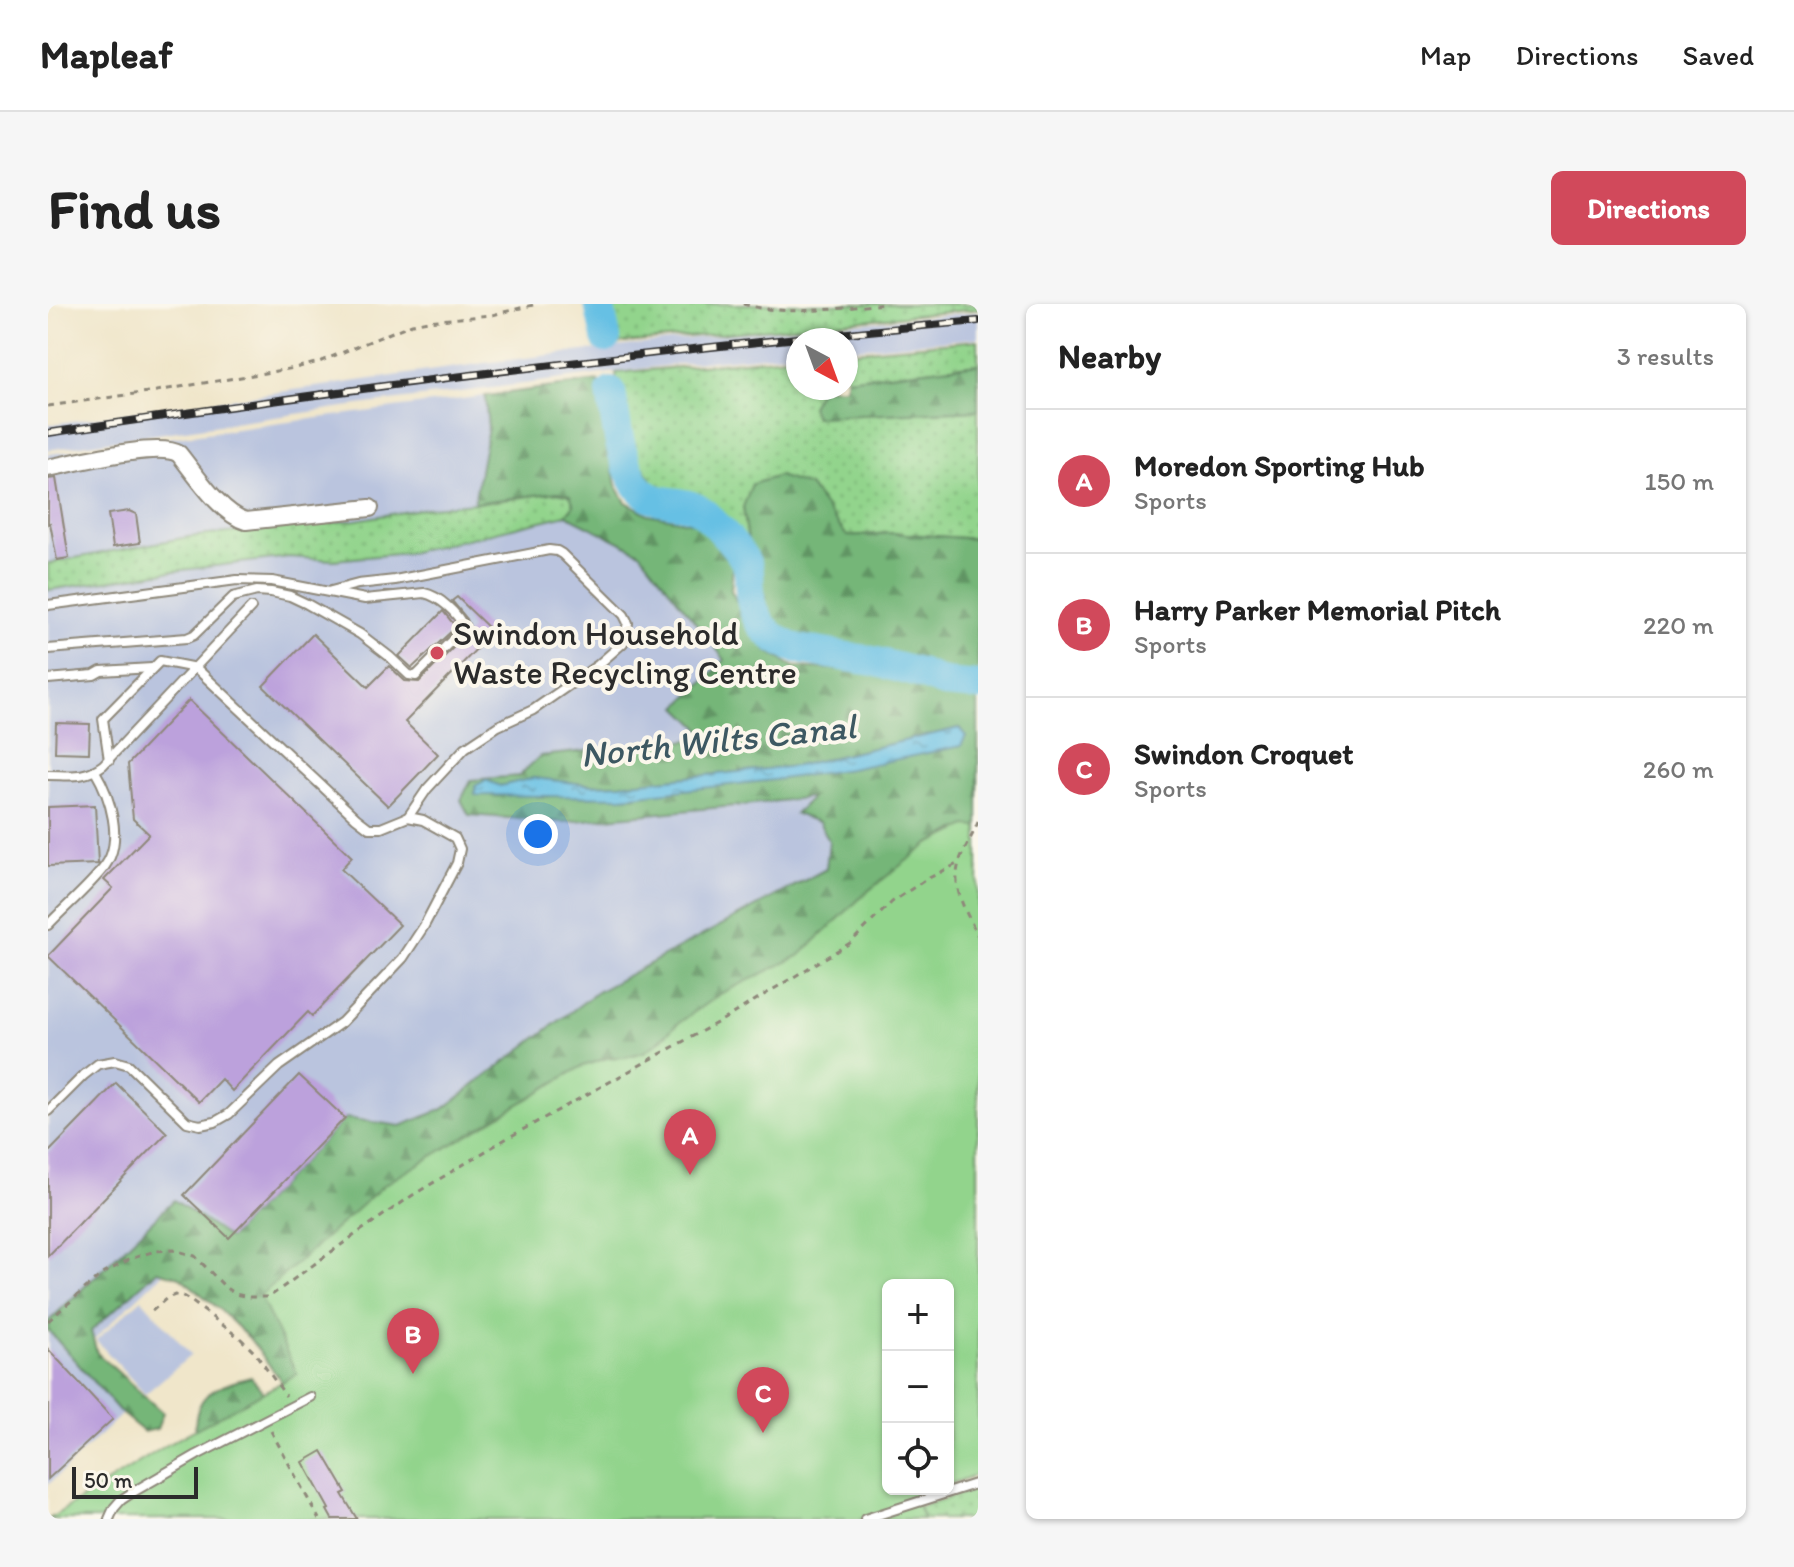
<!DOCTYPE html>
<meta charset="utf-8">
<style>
:root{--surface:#fff;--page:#f6f6f6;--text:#222;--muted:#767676;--line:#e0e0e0;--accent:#d1495b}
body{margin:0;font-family:Itim,sans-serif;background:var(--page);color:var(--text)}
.controls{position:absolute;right:24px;bottom:24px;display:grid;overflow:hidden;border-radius:12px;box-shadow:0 2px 6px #0004}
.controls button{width:72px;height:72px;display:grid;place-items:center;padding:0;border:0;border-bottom:2px solid var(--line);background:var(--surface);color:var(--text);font:40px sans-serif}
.compass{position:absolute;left:738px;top:24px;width:72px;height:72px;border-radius:50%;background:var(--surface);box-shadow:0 2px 6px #0004;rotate:139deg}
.scale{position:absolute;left:24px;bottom:20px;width:126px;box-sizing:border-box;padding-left:8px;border:4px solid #2b2b2b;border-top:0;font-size:22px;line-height:28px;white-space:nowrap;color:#2b2b2b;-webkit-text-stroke:6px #fbf7ec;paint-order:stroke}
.you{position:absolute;left:490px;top:530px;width:28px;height:28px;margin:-20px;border:6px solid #fff;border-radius:50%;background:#1a73e8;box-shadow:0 0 0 12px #1a73e833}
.badge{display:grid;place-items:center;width:52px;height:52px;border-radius:50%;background:var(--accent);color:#fff;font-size:26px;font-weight:700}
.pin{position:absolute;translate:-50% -66px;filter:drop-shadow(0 2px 4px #0008)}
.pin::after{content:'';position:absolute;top:42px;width:28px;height:24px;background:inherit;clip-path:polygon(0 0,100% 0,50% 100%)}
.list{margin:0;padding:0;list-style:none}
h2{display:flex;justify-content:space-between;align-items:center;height:104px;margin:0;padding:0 32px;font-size:34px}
h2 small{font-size:26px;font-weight:400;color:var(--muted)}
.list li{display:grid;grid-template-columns:52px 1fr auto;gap:24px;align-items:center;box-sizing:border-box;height:144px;padding:0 32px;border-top:2px solid var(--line)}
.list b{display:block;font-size:30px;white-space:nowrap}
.list p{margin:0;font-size:26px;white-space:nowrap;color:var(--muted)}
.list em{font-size:26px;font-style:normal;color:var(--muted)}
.icon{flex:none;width:44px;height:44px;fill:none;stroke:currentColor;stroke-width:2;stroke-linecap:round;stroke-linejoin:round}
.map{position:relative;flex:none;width:930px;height:1215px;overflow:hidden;border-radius:12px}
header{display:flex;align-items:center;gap:48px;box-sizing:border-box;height:112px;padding:0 40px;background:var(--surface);border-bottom:2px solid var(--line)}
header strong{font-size:38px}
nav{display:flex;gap:44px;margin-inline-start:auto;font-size:28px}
.intro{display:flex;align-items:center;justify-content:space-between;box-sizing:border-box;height:192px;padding:0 48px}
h1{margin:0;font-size:56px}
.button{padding:20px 36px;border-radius:12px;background:var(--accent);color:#fff;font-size:28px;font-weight:700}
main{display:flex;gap:48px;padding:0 48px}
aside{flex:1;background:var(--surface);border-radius:12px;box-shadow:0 2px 6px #0004}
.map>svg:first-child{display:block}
.industrial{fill:#bac4de}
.grass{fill:url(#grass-dots);stroke:#5e805c;stroke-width:2}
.forest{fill:url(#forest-firs);stroke:#507052;stroke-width:2;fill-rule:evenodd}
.pitch{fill:#92d48c;stroke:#5e805c;stroke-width:2}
.water{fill:url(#water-ripples);stroke:#487688;stroke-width:2}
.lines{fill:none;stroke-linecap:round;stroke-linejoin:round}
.river{stroke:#66c0e4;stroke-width:30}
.building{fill:#bca1dc}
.lane-casing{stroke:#8e887a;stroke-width:12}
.street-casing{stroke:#8e887a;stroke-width:20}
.path{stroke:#8e887a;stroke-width:3;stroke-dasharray:6 6;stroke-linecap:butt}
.lane{stroke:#fff;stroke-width:8}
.street{stroke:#fff;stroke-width:16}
.rail-casing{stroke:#2b2b2b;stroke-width:8}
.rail{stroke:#fbf7ec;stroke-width:5;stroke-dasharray:15;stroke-linecap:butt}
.poi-dot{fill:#d1495b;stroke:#fbf7ec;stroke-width:3}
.labels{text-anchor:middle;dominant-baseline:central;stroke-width:8;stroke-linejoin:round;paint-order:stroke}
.poi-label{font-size:34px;fill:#2b2b2b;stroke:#fbf7ec;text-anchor:start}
.water-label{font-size:36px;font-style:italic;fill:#3d5862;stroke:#fbf7ec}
</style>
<header>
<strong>Mapleaf</strong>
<nav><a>Map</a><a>Directions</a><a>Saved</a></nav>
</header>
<div class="intro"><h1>Find us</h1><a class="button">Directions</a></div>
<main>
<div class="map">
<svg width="930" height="1215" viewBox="0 0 930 1215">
<defs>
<pattern id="grass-dots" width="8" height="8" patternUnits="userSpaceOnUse" patternTransform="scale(2)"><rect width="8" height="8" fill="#92d48c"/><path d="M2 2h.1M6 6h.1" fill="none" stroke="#7eb679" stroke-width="1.8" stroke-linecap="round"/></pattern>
<pattern id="forest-firs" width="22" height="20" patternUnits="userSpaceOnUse" patternTransform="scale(2)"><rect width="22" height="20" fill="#75b678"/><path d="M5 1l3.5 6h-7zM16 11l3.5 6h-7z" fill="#609463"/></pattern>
<pattern id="water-ripples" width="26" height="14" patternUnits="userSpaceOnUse" patternTransform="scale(2)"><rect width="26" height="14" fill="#66c0e4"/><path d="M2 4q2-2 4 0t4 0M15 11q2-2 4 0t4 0" fill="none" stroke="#549cb9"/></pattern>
</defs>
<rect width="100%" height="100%" fill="#fbf7ec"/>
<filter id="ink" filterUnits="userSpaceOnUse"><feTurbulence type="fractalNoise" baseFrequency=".0125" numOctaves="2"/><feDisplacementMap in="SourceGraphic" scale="16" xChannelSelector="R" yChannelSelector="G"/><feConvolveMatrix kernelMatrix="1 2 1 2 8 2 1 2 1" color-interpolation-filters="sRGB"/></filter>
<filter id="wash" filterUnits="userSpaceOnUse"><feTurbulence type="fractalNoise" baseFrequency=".006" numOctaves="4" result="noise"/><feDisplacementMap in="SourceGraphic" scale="32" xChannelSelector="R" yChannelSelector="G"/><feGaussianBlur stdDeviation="1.8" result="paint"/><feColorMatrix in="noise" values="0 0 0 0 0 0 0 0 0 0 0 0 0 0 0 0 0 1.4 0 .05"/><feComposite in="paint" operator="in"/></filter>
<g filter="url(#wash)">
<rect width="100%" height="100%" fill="#f0e6ca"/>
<g class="industrial">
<polygon points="930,8 930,34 798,45 798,36 750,36 750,49 631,60 303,102 0,146 0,121 18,118 437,59 551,45 675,31"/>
<polygon points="437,92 440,124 421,234 518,211 592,248 677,356 663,433 492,452 471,472 423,476 420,511 515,518 697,501 778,491 796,565 191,989 144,942 26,1054 74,1110 0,1181 0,150"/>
<polygon points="94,995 143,1051 97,1090 48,1036"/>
</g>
<g class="grass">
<polygon points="553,0 930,0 930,5 567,40"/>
<polygon points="930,36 930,60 798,75 798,48"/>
<polygon points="750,52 750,84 773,84 763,102 767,113 930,106 930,235 844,229 799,232 761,182 695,203 700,237 675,213 608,182 592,159 571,94 568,69"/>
<polygon points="510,188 522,191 526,201 518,211 360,249 285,256 241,253 110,269 0,286 0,259 140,233 308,216 384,203 448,197"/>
<polygon points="930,1184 930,1215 875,1215 871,1203"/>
</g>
<g class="forest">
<polygon points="930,60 930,106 767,113 763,102 773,84 798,84 798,75"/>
<path d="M550,77L556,122L568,181L578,198L600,210L647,219L676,243L685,260L683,286L699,319L719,347L746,363L833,368L895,390L930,383V527L929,523L908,526L881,540L819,588L751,652L672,690L628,721L608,740L596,748L578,753L559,754L533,763L336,881L302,913L250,1070L234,1078L201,1034L171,1005L132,973L109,967L43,1027L49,1049L115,1109L109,1125L96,1128L74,1110L0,1026V1018L126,896L181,934L297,814L353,822L395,805L549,688L778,565L781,537L771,518L747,510L764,493L697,501L515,518L421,511L413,496L423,476L471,472L492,452L662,434L630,403L677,356L592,248L518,211L526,201L522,191L510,188L426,199L440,124L437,92ZM911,424L726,476L427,491L452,482L486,474L544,481L572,480L748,462Z"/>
<polygon points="730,172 761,182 799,232 844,229 930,235 930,373 900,374 840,349 794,345 752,339 731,326 716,307 700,237 695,203 704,180"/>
<path d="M203,1073L219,1093L147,1146C145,1094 153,1086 203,1073Z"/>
</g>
<polygon class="pitch" points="919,522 929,523 930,527 930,1170 900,1181 900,981 840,981 840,1185 887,1185 867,1192 875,1215 1,1215 122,1139 249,1070 212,992 336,881 533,763 559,754 578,753 596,748 608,740 628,721 672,690 751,652 819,588 853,561 881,540"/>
<polygon class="water" points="911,424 918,432 913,442 802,465 726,476 574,493 427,491 427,482 438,476 452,482 486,474 544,481 572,480 748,462"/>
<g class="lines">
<g class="river">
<polyline points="551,0 558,34"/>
<path d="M563,88C568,118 571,151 587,178C605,208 635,190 657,210C670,222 694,247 700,263C702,271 701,280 702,288C705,318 722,336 750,345L825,357L871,369L896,379L930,382"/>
</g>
</g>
<g id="blocks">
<g class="building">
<polygon points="8,174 21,254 9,256 2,219 0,220 0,175"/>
<polygon points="81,207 88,210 92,239 65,243 60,210"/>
<polygon points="409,293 445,328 357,418 390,450 340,502 215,382 265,330 320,383 341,362 357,377 371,378 423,326 419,315 404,297"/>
<polygon points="395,307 408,323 364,364 351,352"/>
<polygon points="141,396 304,553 293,565 352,621 264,712 260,708 184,787 173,775 151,798 0,652 65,584 56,576 101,530 85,515 80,460"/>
<polygon points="8,419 42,420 41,449 7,448"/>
<polygon points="47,501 50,560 0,562 0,503"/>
<polygon points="251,771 297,814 181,934 136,891"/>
<polygon points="68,779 119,829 0,952 0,849"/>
<polygon points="0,1045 65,1115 0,1175"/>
<polygon points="274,1147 298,1188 294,1190 309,1215 284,1215 279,1206 281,1205 255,1158"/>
</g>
</g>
</g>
<g filter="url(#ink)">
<use href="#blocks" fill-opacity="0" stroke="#8e887a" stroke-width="2"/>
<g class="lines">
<defs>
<g id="lane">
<polyline points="283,287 310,280 347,276 501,246 509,247 514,250 576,311 580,319 575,339 550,361 485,406 450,422 417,444 379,485 360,513"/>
<path d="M0,301L189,276L224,277L317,295L376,289C391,292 411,310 416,324L368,372L361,371L342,353L312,330L259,300L242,292L223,288L209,287L185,293L146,331L139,334L0,345"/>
<polyline points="0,375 46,371 53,367 104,364"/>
<path d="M0,471C22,471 36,475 55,461L203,304"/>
<path d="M0,621C18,602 41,583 57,562C76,536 62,492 47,467"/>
<polyline points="0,807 36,771 50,760 67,757 81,761 139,818 152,821 167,818 181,810 231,762 294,718 355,654 376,622 409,559 412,545 407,534 375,516 360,513 333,524 321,524 308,514 148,364 112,357 55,415 61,456"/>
<polyline points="61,1215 66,1204 73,1196 85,1188 149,1151 262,1093"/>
<polyline points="817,1215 930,1179"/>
</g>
<path id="street" d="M0,164C26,159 111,137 131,150C148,171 173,210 198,217L322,204"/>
</defs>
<use href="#lane" class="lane-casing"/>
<use href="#street" class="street-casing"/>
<g class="path">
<path d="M695,0C740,13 791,4 837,0"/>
<polyline points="0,102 108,87 247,64 271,58 364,20 380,17 444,11 489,0"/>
<path d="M930,518C925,532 915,545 911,559C903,586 919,609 930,632"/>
<polyline points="104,1007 119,994 127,991 133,991 143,997 193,1035 207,1049 238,1092"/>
<polyline points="0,1017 54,970 82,955 107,947 126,946 147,952 178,984 187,990 201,993 221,993 308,930 365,891 456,836 676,715 802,639 844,598 877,576 911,559"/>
<polyline points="223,1127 271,1215"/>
</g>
<use href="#lane" class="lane"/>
<use href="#street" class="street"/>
<defs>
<path id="rail" d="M0,129C309,83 619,44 930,17"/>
</defs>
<use href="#rail" class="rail-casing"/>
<use href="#rail" class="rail"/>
</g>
</g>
<circle class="poi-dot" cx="389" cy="349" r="8"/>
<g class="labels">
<g class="poi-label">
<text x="405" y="329">Swindon Household<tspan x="405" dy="39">Waste Recycling Centre</tspan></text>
</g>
<g class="water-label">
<text transform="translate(670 436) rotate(-6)">North Wilts Canal</text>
</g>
</g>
</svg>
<div class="controls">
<button>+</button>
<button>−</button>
<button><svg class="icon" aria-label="locate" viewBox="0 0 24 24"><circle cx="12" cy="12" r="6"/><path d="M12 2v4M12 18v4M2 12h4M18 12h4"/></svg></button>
</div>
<svg class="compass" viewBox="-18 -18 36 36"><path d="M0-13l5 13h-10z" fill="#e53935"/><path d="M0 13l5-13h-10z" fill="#767676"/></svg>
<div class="scale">50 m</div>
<div class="you"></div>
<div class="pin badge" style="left:642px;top:871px">A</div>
<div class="pin badge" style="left:365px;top:1070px">B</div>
<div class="pin badge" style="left:715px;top:1129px">C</div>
</div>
<aside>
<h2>Nearby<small>3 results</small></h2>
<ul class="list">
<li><span class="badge">A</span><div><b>Moredon Sporting Hub</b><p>Sports</p></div><em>150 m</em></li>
<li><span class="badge">B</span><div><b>Harry Parker Memorial Pitch</b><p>Sports</p></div><em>220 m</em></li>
<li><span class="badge">C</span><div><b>Swindon Croquet</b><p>Sports</p></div><em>260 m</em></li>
</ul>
</aside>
</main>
